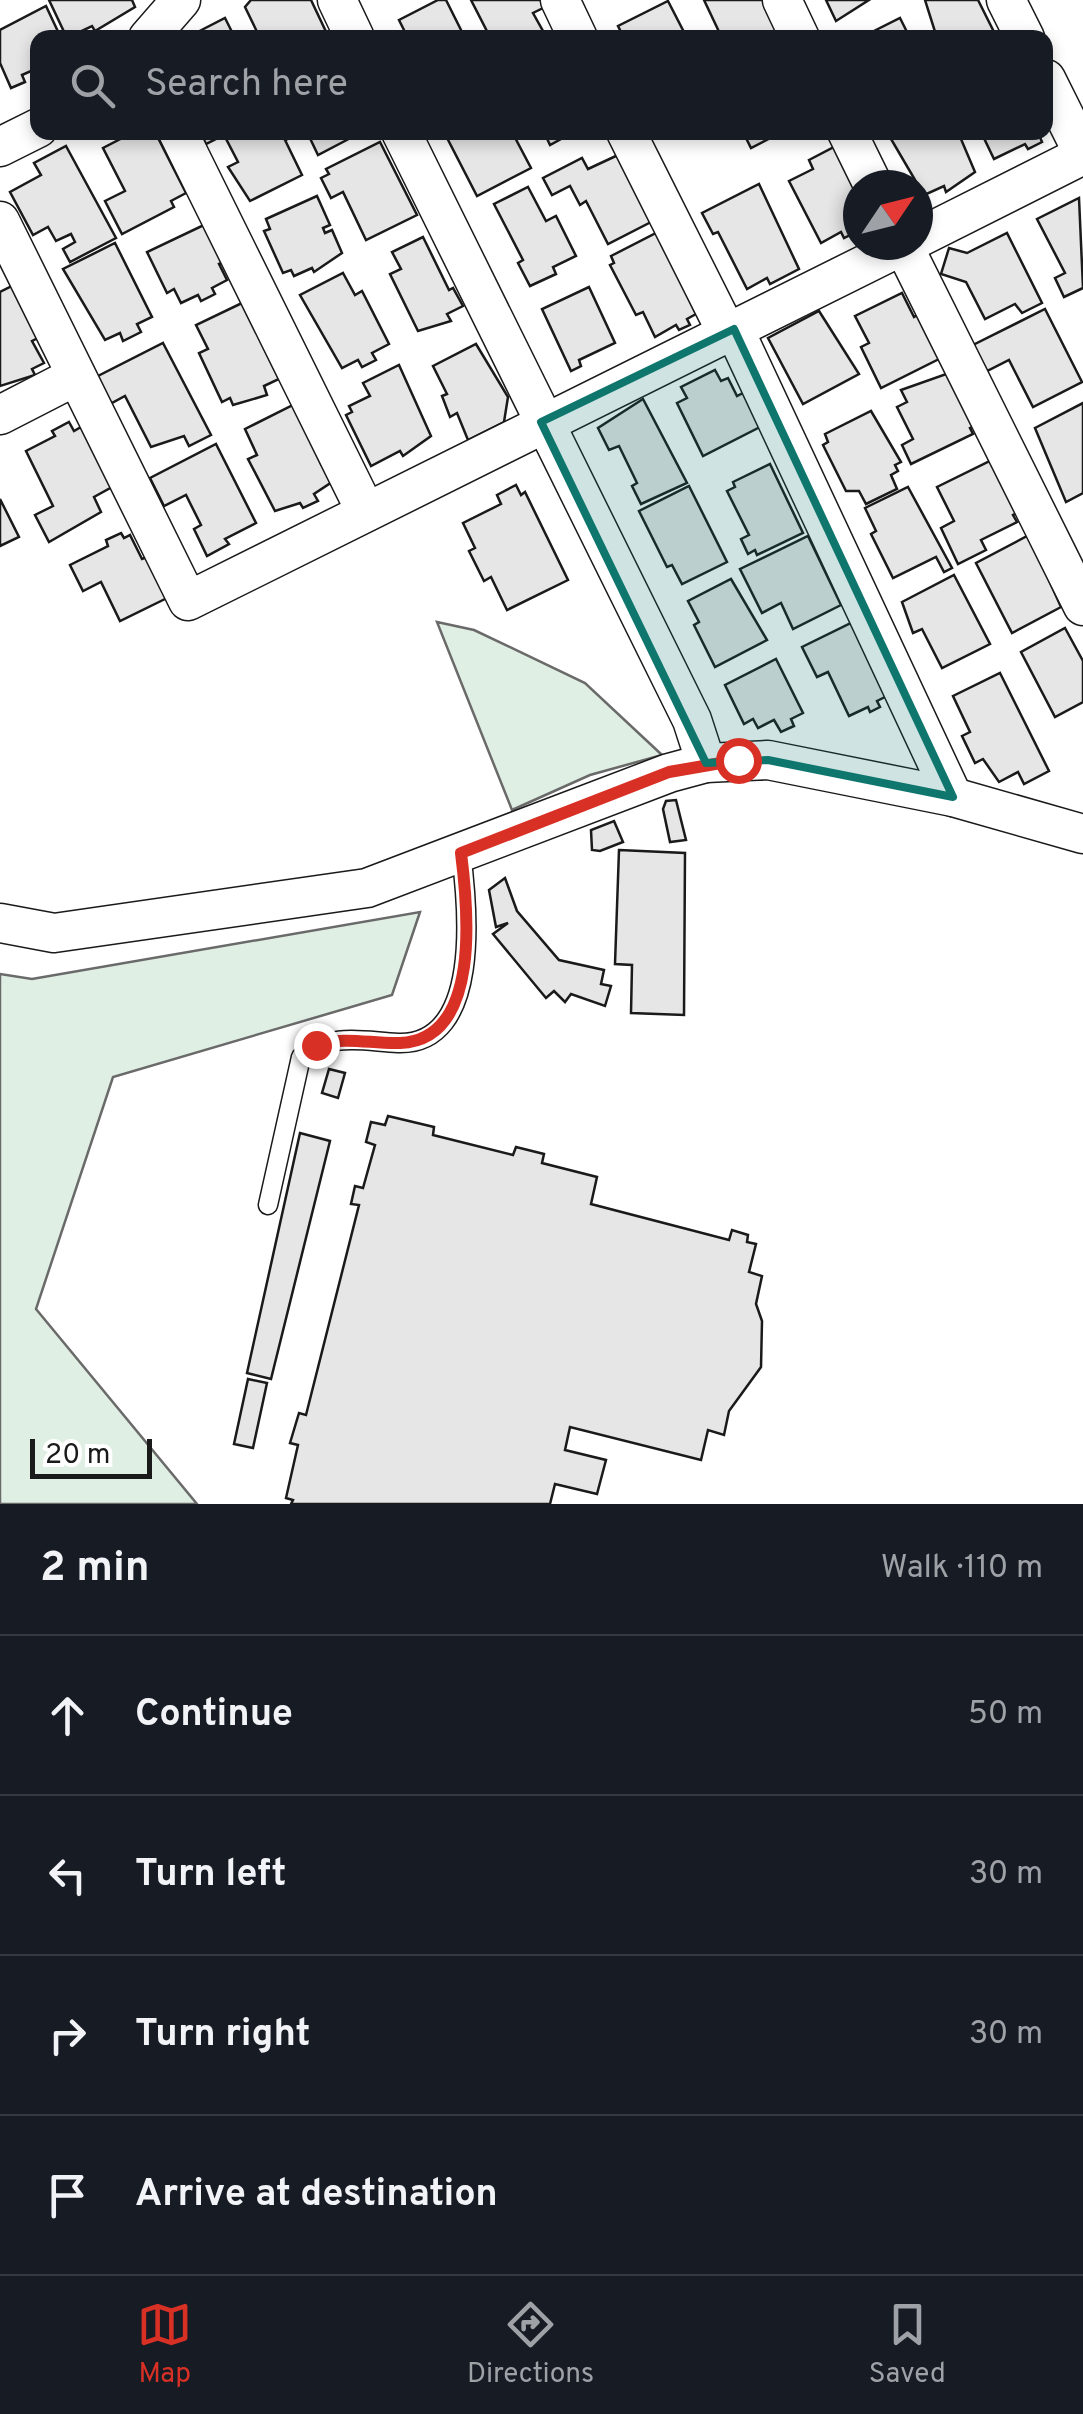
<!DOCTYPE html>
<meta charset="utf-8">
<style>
:root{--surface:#171b24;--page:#20242c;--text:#f1f3f6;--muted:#9ea1a6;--line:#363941;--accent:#d93025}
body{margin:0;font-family:Overpass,sans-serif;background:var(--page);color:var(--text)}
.compass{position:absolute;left:843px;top:170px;width:90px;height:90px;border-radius:50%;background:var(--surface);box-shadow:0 5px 15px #0003;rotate:55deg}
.scale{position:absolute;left:30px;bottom:25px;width:122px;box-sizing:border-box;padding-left:10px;border:5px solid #1a1a1a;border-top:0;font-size:28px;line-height:35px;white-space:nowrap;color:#1a1a1a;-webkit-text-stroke:8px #fff;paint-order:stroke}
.stop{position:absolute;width:30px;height:30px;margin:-22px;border:8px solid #d93025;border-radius:50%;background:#fff}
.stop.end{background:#d93025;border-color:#fff;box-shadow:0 2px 10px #0008}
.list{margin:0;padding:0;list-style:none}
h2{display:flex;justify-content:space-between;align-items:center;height:130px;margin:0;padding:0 40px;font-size:42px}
h2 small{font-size:32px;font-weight:400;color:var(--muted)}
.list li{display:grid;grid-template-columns:65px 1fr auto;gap:30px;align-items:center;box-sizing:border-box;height:160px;padding:0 40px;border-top:2px solid var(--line)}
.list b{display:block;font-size:38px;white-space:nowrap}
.list em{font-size:32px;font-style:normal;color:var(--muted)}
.icon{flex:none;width:55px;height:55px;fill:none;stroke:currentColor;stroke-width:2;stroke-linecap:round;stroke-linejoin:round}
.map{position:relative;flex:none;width:1083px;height:1504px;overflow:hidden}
.search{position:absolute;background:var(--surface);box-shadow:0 5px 15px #0003;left:30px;right:30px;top:30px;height:110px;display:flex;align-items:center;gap:25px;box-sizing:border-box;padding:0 35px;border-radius:20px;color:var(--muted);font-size:38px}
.sheet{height:770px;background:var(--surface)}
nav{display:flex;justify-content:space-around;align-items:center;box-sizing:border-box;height:140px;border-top:2px solid var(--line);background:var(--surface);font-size:28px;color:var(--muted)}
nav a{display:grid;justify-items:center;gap:5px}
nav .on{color:var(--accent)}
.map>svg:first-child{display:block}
.green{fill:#e0efe3;stroke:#6a6a6a;stroke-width:2.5}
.building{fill:#e6e6e6;stroke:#1a1a1a;stroke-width:2.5}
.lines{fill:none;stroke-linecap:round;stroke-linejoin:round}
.lane-casing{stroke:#1a1a1a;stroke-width:21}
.street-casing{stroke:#1a1a1a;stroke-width:41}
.lane{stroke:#fff;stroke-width:18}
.street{stroke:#fff;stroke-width:38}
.route{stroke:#d93025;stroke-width:12}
.marked{fill:#0f766e;fill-opacity:0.2;stroke:#0f766e;stroke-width:8;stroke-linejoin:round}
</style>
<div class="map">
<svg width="1083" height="1504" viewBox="0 0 1083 1504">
<rect width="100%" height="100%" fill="#fff"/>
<g class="green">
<polygon points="437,622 474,630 585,683 662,755 590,775 512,810"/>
<polygon points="420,912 392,995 113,1077 36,1309 197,1504 0,1504 0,974 32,979"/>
</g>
<g class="building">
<polygon points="49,0 132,0 135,7 95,31 92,26 67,38"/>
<polygon points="251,0 311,0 329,38 260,38 245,7"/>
<polygon points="438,0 446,0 465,38 408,38 399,20"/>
<polygon points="471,0 541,0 545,7 533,13 543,31 530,38 490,37"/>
<polygon points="704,0 764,0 781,34 722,38"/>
<polygon points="826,0 869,0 836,21"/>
<polygon points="925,0 978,0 997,38 937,38"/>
<polygon points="668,1 687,38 624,38 618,26"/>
<polygon points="46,6 61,38 38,38 38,68 22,75 25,82 11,88 0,63 0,30"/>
<polygon points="225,18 235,38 186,38"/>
<polygon points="900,18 910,38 860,38"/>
<polygon points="134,132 155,132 186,193 171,201 174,207 122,234 105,201 125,191 103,148"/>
<polygon points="200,132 287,132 290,138 285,140 302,175 250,201 228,167 238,162 224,135 206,144"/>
<polygon points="307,132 362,132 318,155"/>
<polygon points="444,132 512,132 531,168 477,196"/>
<polygon points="544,132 574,132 550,145"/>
<polygon points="743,132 782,132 751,148"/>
<polygon points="904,132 958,132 975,172 946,192 944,186 920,197 918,185 891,139"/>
<polygon points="981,132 1044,132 1039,135 1042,142 1028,149 1025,144 994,159"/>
<polygon points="380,142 417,215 366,240 343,192 331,198 321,178 329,174 326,169"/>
<polygon points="66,146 116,238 70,262 63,249 75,242 71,234 56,241 48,227 33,235 10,192 41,175 34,163"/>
<polygon points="834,147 858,192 858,231 844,238 841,232 821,243 789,181 813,169 809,160"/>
<polygon points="618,155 651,222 608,244 586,201 580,205 570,186 552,195 543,178 582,158 588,169"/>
<polygon points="759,184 799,269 770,284 767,278 747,289 718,232 713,234 702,213"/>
<polygon points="528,187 546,221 556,216 576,256 553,267 556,274 530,286 518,263 523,260 494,204"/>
<polygon points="317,196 330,225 323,228 325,233 332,230 342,253 314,272 312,268 294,276 291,270 283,273 264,231 270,229 266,219"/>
<polygon points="1079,198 1083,288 1064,297 1055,278 1065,273 1037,219"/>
<polygon points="206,224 224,262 219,264 227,280 212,288 215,294 201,301 198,295 181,303 174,289 167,293 147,252"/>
<polygon points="658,232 696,314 687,319 690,325 679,330 676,325 655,337 643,312 636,315 610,265 614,263 611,256"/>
<polygon points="1007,233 1042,303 1022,313 1015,304 985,319 966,282 941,274 949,248 967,253"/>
<polygon points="423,237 449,290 453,288 463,306 447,314 451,321 418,331 390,274 401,269 392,252"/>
<polygon points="115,243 152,317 137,324 141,332 123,341 120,333 105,340 63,269"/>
<polygon points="343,273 355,295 362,291 389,344 372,353 376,360 362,367 358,360 342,368 300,295"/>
<polygon points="12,286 38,338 32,341 44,363 32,369 35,375 0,386 0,292"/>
<polygon points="589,287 615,343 579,360 581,366 571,371 542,309"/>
<polygon points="902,293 914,317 919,314 941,358 881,388 861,347 869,343 855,316"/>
<polygon points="242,303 279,379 264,386 267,395 233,405 230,398 222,402 199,353 208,349 196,325"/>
<polygon points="1045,309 1082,382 1033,407 1009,360 987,371 973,345"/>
<polygon points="819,311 859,374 803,404 768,338"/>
<polygon points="163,343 211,435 189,446 184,436 151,447 125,396 110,404 96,377"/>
<polygon points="476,344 508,397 504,422 468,440 457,413 450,417 442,396 447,394 433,366"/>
<polygon points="399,365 431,436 403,456 400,451 371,466 346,415 352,412 349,406 370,396 363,383"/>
<polygon points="715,370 721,381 728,378 737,396 743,393 760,427 703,456 677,403 687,398 681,387"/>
<polygon points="949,373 976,425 970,428 973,434 911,464 902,445 913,439 897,407 907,402 901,390"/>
<polygon points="643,399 687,483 641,504 632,486 637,483 619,446 609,450 598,428"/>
<polygon points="1083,403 1083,493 1066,502 1035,428"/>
<polygon points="295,404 321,464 326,462 335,480 314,494 318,501 303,508 300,503 275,511 248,459 257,455 245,429"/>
<polygon points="871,411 901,462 895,465 898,471 891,475 897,489 866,504 859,491 846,491 823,445 828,442 825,434"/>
<polygon points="69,422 74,431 81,427 112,487 94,497 101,512 49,542 35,515 53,506 26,451 55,436 52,431"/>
<polygon points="216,444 256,523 225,539 229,544 207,556 194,529 201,525 186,495 164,506 150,478"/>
<polygon points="992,460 1020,511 1013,515 1017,522 981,540 986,550 958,564 941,528 954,521 937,487"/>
<polygon points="770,464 803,533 757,555 755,550 748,554 741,539 749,535 727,491 735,487 733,482"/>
<polygon points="516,485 521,495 525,492 568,580 507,610 491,577 484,581 469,551 475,548 463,523 501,504 497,495"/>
<polygon points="689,486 727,562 682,584 672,565 667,567 639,511"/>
<polygon points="908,487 952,568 944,572 936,557 893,578 871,534 876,531 865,508"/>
<polygon points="0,499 19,537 0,546"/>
<polygon points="121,533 124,538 130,535 142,559 147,557 167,598 120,621 101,582 83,591 70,565 108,546 106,540"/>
<polygon points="1029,535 1061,607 1012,633 976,563"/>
<polygon points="808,536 841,605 793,629 781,603 762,613 740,569"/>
<polygon points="954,575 990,644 942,668 922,629 913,633 902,602"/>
<polygon points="731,579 767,640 715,667 694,625 699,622 688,601"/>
<polygon points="851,623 887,696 877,701 880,707 870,712 868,707 849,716 828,672 817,677 802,647"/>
<polygon points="1065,628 1083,661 1083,702 1055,717 1021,652"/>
<polygon points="776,659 803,713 791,719 794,726 781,732 774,720 758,728 753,719 744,724 725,685"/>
<polygon points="1000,673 1049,771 1024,784 1018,772 999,782 983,759 975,763 962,736 970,732 953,696"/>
<polygon points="676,800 686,840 670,842 663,809 666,801"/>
<polygon points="614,821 623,842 600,851 592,850 591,830"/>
<polygon points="619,850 685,853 684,1015 631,1013 632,965 615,964"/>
<polygon points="505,878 517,911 559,960 604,970 601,984 611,986 605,1006 571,994 565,1002 554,991 546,998 493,934 508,923 496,927 489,890"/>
<polygon points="329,1069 345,1073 338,1098 322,1093"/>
<polygon points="388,1116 434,1127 433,1135 513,1155 516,1147 544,1154 542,1163 597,1177 591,1204 729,1240 732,1230 748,1235 747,1242 756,1244 749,1272 762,1276 756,1304 762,1321 761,1367 729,1411 724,1435 708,1430 701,1460 570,1427 565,1450 606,1460 597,1494 555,1484 550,1504 291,1504 293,1500 286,1498 298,1445 290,1443 299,1413 306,1415 359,1205 351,1204 355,1186 363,1188 375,1145 366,1142 371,1122 385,1125"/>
<polygon points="300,1133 330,1141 271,1379 247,1373"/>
<polygon points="248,1379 267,1383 253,1448 234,1444"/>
</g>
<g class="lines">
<defs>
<path id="lane" d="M268,1205L301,1057C333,1032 361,1041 398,1043C482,1046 468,907 461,853"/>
<g id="street">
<polyline points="337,0 355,38"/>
<polyline points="560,0 578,38"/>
<polyline points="782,0 800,38"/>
<polyline points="1006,0 1025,38"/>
<polyline points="148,38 181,0"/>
<polyline points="1046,79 1083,153"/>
<polyline points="178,132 366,512"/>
<polyline points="401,132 692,720 706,763"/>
<polyline points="626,132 727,333"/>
<polyline points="847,132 873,185"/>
<polyline points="0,147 38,128"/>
<polyline points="0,221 188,601 904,245"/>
<polyline points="918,238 1083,155"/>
<polyline points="903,245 1083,606"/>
<polyline points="734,329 953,797"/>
<polyline points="0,415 76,376"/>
<polyline points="0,923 54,933 367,888 669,773 706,763 768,760 953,797 1083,834"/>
</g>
</defs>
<use href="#lane" class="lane-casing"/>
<use href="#street" class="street-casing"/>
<use href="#lane" class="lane"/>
<use href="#street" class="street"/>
</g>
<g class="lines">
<path class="route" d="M316,1045C346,1036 370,1044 400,1043C482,1040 468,908 461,853L669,772L738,760"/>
</g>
<path class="marked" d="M734,329L953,797L768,760L706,763L541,422Z"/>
</svg>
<svg class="compass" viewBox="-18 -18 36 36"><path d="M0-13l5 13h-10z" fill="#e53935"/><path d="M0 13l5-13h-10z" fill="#9ea1a6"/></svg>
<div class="scale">20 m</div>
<div class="stop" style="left:738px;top:760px"></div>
<div class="stop end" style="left:316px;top:1045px"></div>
<div class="search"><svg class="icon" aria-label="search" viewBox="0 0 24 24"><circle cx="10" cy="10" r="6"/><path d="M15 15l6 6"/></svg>Search here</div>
</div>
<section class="sheet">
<h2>2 min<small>Walk · 110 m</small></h2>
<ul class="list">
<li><svg class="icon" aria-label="ahead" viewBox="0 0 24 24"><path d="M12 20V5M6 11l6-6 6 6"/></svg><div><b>Continue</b></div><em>50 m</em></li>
<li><svg class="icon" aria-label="left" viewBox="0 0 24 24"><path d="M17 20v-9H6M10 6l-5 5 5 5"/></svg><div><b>Turn left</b></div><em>30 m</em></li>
<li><svg class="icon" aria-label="right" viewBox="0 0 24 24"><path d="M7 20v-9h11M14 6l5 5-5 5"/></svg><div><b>Turn right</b></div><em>30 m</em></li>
<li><svg class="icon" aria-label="arrive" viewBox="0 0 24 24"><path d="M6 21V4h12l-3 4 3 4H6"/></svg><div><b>Arrive at destination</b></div></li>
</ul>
</section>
<nav>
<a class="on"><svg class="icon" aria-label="map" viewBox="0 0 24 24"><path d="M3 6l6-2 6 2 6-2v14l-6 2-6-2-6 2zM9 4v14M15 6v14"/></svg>Map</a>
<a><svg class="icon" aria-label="directions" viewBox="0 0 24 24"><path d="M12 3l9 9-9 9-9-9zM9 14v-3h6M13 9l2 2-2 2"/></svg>Directions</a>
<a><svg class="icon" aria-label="saved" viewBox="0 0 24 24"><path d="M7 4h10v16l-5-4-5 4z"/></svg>Saved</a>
</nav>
